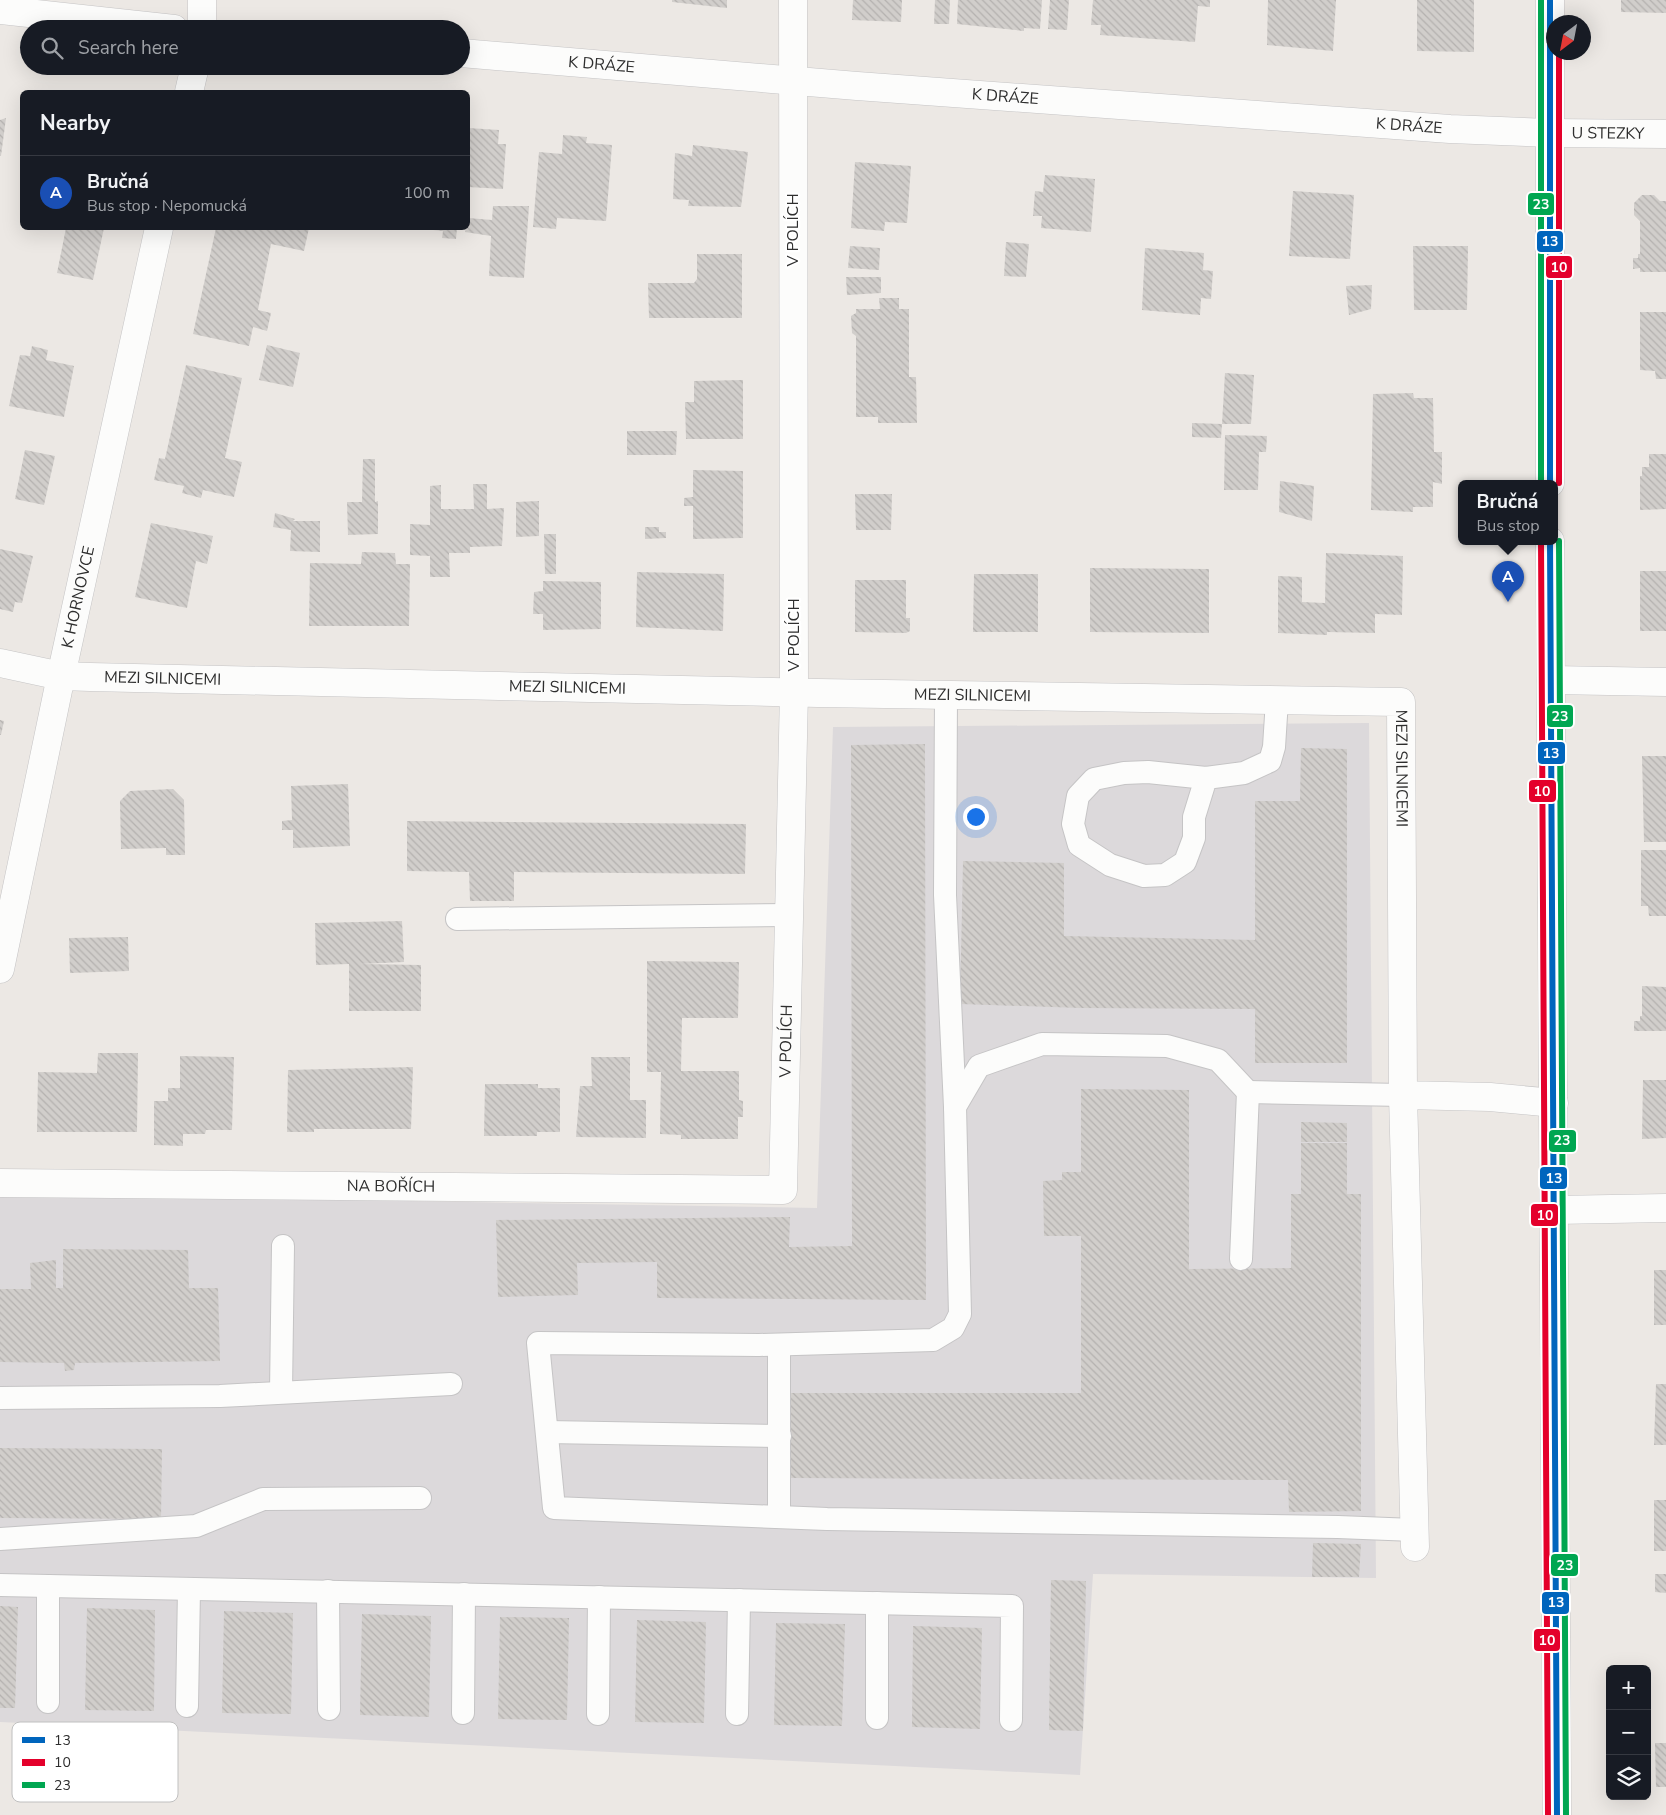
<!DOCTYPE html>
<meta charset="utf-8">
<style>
:root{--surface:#171b24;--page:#242831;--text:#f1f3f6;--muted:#9ea1a6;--line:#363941;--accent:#b45309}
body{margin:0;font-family:"Nunito Sans",sans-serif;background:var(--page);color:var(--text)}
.controls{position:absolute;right:15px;bottom:15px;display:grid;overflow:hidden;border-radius:8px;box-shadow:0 5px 20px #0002}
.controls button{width:45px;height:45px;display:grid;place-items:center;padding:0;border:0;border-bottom:1px solid var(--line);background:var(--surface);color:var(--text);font:25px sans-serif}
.compass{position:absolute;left:1546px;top:15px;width:45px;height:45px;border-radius:50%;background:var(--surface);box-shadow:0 5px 20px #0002;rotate:212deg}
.you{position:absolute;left:975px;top:816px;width:18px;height:18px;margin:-12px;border:4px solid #fff;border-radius:50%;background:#1a73e8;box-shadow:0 0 0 8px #1a73e833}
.badge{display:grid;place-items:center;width:32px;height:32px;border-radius:50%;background:var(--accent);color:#fff;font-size:16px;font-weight:700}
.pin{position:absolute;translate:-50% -41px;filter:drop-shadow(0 1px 2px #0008)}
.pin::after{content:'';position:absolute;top:26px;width:18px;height:15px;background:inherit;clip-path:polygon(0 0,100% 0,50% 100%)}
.popup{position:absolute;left:1458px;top:480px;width:100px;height:65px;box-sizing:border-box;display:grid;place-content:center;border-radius:8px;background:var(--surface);filter:drop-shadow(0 1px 4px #0005);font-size:16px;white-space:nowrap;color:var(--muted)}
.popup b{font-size:19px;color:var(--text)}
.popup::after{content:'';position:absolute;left:50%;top:100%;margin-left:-10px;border:10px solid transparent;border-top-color:var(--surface)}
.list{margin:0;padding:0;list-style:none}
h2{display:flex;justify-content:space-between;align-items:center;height:65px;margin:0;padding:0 20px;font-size:21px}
h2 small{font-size:16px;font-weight:400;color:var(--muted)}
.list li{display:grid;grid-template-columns:32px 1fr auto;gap:15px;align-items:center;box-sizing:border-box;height:75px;padding:0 20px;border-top:1px solid var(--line)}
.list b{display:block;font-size:19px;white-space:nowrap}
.list p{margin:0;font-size:16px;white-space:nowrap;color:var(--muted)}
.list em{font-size:16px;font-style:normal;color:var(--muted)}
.icon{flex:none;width:28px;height:28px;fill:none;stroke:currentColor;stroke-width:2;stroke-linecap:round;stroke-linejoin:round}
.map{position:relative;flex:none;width:1666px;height:1815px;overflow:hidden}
.search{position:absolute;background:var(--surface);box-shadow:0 5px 20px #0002;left:20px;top:20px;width:450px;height:55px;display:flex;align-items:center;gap:12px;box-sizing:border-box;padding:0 18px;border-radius:28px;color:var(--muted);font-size:19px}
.panel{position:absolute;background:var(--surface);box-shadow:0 5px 20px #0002;left:20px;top:90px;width:450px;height:140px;border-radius:8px}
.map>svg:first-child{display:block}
.industrial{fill:#dcd9db}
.building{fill:url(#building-back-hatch)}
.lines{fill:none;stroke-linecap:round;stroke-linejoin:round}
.service-casing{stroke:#c5c4c5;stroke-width:24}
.minor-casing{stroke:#c5c4c5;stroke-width:29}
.tertiary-casing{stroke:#c5c4c5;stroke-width:29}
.service{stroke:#fcfcfb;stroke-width:22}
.minor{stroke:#fcfcfb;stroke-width:28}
.tertiary{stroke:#fcfcfb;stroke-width:28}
.bus-1-casing{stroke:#fff;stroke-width:10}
.bus-2-casing{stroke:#fff;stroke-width:10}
.bus-3-casing{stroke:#fff;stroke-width:10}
.bus-1{stroke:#0065bd;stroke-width:6}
.bus-2{stroke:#e4002b;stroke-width:6}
.bus-3{stroke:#00a651;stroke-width:6}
.labels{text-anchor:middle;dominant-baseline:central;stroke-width:4.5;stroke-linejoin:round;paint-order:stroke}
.street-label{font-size:16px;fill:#2e2e2e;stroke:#fff}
.key{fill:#fff;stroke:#c0c0c0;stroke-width:1}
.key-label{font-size:14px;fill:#2e2e2e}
.line-badge{stroke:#fff;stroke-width:2}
.badge-label{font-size:14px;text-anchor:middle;font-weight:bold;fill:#fff}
</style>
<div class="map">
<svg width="1666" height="1815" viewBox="0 0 1666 1815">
<defs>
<pattern id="building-back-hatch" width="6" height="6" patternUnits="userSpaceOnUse" patternTransform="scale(1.25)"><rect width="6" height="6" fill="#d1cecb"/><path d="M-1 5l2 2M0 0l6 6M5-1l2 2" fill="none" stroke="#b4b1af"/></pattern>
</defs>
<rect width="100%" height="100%" fill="#ece8e4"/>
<polygon class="industrial" points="1369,723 1376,1578 1093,1574 1080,1775 0,1722 0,1194 817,1208 833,727"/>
<g class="building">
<polygon points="672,0 727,0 727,8 672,2"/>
<polygon points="853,0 902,0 901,22 852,20"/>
<polygon points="935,0 950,0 949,24 934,24"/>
<polygon points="958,0 1042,0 1040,29 1024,28 1024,31 957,24"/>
<polygon points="1050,0 1069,0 1067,30 1048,29"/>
<polygon points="1093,0 1210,0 1210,7 1198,6 1195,42 1100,35 1101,25 1091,25"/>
<polygon points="1268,0 1336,0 1333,51 1267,45"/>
<polygon points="1417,0 1474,0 1474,52 1417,51"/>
<polygon points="1621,0 1666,0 1666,13 1621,12"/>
<polygon points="6,118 1,156 0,156 0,120"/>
<polygon points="468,128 499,130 498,144 506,144 503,189 468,187"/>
<polygon points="563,135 587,137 586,143 612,145 606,221 557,218 556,229 533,227 539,152 562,154"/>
<polygon points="693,145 748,152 741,207 688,206 689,200 673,199 675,153 692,156"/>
<polygon points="855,162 911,166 907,223 885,222 884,231 851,228"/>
<polygon points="1045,175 1095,179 1091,232 1041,228 1042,216 1033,216 1035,191 1043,192"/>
<polygon points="1293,191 1354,195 1350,259 1289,256"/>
<polygon points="1642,195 1654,195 1660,201 1666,201 1666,272 1640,272 1640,268 1633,269 1633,258 1638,258 1638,254 1640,254 1640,221 1634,215 1634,203"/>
<polygon points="493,206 529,206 524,278 489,276 491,236 465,232 468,218 492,220"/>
<polygon points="66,228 104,228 93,280 57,273"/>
<polygon points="216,228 309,228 304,251 271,244 258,310 271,313 267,331 253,327 249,346 193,334"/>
<polygon points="414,228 457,228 456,239 442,238 443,231"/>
<polygon points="1006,242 1029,244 1026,277 1004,276"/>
<polygon points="850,246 880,248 879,270 848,268"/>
<polygon points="1413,246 1468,246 1467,310 1414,310"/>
<polygon points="1145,248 1204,253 1203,270 1213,271 1211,299 1201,298 1200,315 1142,310"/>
<polygon points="697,254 742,254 742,318 649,318 648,283 694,283 697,279"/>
<polygon points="846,277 881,277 881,293 847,295"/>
<polygon points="1372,285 1371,309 1349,315 1346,286"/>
<polygon points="879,298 899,298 899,309 909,309 909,377 916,377 917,423 878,423 878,417 856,417 856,336 852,333 851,316 856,313 856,309 880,309"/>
<polygon points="1640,312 1666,312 1666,379 1656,379 1655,371 1640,370"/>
<polygon points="267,345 300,353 293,387 259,380"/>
<polygon points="32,346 48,350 46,360 74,366 64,417 9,406 20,355 30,356"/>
<polygon points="186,365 242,378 225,458 242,462 234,497 203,490 201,498 182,493 184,486 154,480 159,458 165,459"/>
<polygon points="1225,373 1254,375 1251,424 1222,424"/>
<polygon points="743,380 743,439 686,439 685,402 694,402 694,381"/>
<polygon points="1413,393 1414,398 1433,398 1434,452 1442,452 1442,484 1433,482 1433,507 1413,507 1413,512 1371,510 1373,394"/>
<polygon points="1192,423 1222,424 1221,438 1192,437"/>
<polygon points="627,431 677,431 676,455 627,455"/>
<polygon points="1225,435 1267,436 1266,452 1259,452 1258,490 1224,490"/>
<polygon points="25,450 55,456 44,505 15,499"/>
<polygon points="1649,454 1666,454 1666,509 1640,510 1640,476 1642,476 1642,467 1649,467"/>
<polygon points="363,459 375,459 375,502 378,501 378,534 348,535 347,502 362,502"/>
<polygon points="693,470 743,471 743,538 693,539 693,506 684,506 684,498 693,497"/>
<polygon points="1280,481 1314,486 1312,521 1279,512"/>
<polygon points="473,484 487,484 487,509 504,508 502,546 470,547 470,553 449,553 450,577 430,577 430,556 410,555 410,524 430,525 430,486 441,485 441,509 474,509"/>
<polygon points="855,494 892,494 891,530 856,530"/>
<polygon points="539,501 539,536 516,537 516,502"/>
<polygon points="275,513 295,519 293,521 320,521 320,552 290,551 291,530 273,527"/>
<polygon points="151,523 213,536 207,564 196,561 187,608 135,597"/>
<polygon points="645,527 659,527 659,532 666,532 666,538 645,539"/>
<polygon points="544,534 556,534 556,574 545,574"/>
<polygon points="0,549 33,556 22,603 15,602 13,612 0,609"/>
<polygon points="362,552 395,553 396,564 410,564 409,626 309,626 310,563 361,564"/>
<polygon points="1326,553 1403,556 1402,615 1375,614 1375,633 1327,632 1327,635 1278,633 1278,576 1302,577 1302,602 1325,603"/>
<polygon points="1090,568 1209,569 1209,633 1090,632"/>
<rect x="1640" y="571" width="26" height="60"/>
<polygon points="637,572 724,574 723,631 636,627"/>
<polygon points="974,574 1038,574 1038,632 973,632"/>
<polygon points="855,580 906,580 906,618 910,618 910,631 906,633 855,632"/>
<polygon points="543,581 601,582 601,629 543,630 543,614 533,614 534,592 543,591"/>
<polygon points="0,720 4,721 1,735 0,735"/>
<polygon points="925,744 926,1300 657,1298 657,1262 577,1263 578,1295 498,1297 496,1220 790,1217 789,1247 852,1246 851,745"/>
<polygon points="1301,748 1347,749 1347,1063 1255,1063 1255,1009 1080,1008 960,1004 963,861 1064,863 1064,936 1255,940 1255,801 1300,801"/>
<polygon points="1642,756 1666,756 1666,842 1644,842"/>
<polygon points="348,784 350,846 293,848 293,830 282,830 282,821 292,820 291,786"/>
<polygon points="173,789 184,800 185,855 166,855 166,848 121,849 120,801 130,791"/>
<polygon points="407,821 746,824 745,874 514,872 514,901 470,901 469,872 407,871"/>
<polygon points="1641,850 1666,850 1666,916 1649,916 1648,906 1641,906"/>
<polygon points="402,921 404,962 360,964 421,965 421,1011 349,1011 349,964 316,965 315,923"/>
<polygon points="128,937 129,971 70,973 69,938"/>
<polygon points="647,961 739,962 738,1018 682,1018 681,1071 739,1071 739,1100 743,1101 743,1117 738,1117 738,1139 681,1139 681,1135 660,1134 661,1072 647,1072"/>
<polygon points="1642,986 1666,987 1666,1031 1634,1031 1634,1021 1640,1021 1640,1016 1642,1016"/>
<polygon points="98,1053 138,1053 137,1132 37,1132 38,1072 97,1073"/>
<polygon points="180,1056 234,1057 232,1130 206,1130 205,1134 183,1134 183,1146 154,1145 154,1101 168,1101 168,1088 180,1088"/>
<polygon points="591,1057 630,1057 630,1100 646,1100 646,1138 576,1137 580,1086 592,1086"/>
<polygon points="413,1067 411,1129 314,1129 314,1132 287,1132 288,1070"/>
<polygon points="1643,1080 1666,1080 1666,1138 1642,1139"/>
<polygon points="485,1084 538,1084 538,1088 560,1088 560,1132 537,1132 537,1136 484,1136"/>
<polygon points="1081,1089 1189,1090 1189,1269 1291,1268 1291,1194 1301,1194 1301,1143 1347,1143 1347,1194 1361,1194 1361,1511 1289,1512 1288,1480 789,1478 789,1393 1081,1393 1081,1236 1044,1236 1043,1181 1062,1180 1062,1172 1081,1172"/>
<polygon points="1301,1122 1347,1123 1347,1142 1301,1142"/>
<polygon points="63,1249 188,1250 189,1288 218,1288 220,1361 75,1363 74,1370 65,1371 64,1363 0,1362 0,1289 31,1289 30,1263 56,1260 56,1288 63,1288"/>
<rect x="1654" y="1270" width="12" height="55"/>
<polygon points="1656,1384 1666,1384 1666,1445 1654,1445"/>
<polygon points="0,1448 162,1449 161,1519 0,1518"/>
<rect x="1654" y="1500" width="12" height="51"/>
<polygon points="1313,1543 1361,1544 1359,1577 1312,1577"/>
<polygon points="1655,1574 1666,1574 1666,1593 1655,1592"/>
<polygon points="1051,1580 1086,1581 1083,1731 1049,1730"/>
<polygon points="0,1606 18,1607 15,1708 0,1708"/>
<polygon points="87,1608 155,1610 154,1711 85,1710"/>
<polygon points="224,1611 293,1613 291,1714 222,1713"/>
<polygon points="362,1614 431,1616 429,1717 360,1715"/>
<polygon points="500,1617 569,1618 567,1720 498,1719"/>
<polygon points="637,1620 706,1622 704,1723 635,1722"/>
<polygon points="776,1623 845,1624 842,1726 774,1725"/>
<polygon points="913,1626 982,1628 980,1729 912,1727"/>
<polygon points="1655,1743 1666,1743 1666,1787 1656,1787"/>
</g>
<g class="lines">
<defs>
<g id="service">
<polyline points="946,695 945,895 955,1107"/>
<polyline points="1206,778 1194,817 1194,838 1185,862 1165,875 1144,876 1110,865 1079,845 1073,824 1078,796 1094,779 1124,773 1148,772 1206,778 1244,773 1270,761 1274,747 1277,700"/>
<polyline points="457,919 789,915"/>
<polyline points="1248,1092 1218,1060 1167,1046 1042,1044 979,1066 955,1107 960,1314 953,1328 933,1340 759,1345 538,1343 554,1508 827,1519 1338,1527 1414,1530"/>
<polyline points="1241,1259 1248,1092 1403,1095"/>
<polyline points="281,1392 283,1246"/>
<polyline points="0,1398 220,1396 451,1384"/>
<polyline points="547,1432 780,1436"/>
<polyline points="779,1517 779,1345"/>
<polyline points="0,1539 196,1526 263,1499 420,1498"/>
<polyline points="0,1585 1012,1606 1011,1720"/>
<polyline points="48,1586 48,1702"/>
<polyline points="328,1591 329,1709"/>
<polyline points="187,1706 189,1589"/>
<polyline points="463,1713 464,1594"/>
<polyline points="598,1714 599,1597"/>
<polyline points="737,1714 739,1600"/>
<polyline points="877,1718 877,1603"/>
</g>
<g id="minor">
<polyline points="202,0 202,29"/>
<polyline points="189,92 195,66"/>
<path id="s1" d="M1549,133L1666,134"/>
<path id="s2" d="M0,663L61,676L90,677L818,693L1401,702L1403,1095L1490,1097L1554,1103"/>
<polyline points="1551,680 1666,682"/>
<path id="s3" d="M0,969L61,676L159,228"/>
<polyline points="1403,1095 1415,1547"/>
<path id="s4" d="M0,1183L783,1190L794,692L793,0"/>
<polyline points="1555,1210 1666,1208"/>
</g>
<g id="tertiary">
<polyline points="0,10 174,29"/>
<path id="s5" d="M461,53L857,86L1450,129L1549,133"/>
<polyline points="1550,483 1550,0"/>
<polyline points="1550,541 1557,1815"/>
</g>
</defs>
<use href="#service" class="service-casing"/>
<use href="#minor" class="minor-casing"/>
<use href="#tertiary" class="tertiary-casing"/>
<use href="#service" class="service"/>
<use href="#minor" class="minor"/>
<use href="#tertiary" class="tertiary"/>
<defs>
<g id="bus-1">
<polyline points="1550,0 1550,483"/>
<polyline points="1550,541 1557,1815"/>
</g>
<g id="bus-2">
<polyline points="1559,52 1559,483"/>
<polyline points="1541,541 1548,1815"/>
</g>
<g id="bus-3">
<polyline points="1541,0 1541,483"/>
<polyline points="1559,541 1566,1815"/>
</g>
</defs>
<use href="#bus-1" class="bus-1-casing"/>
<use href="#bus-2" class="bus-2-casing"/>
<use href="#bus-3" class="bus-3-casing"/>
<use href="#bus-1" class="bus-1"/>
<use href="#bus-2" class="bus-2"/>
<use href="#bus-3" class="bus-3"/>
</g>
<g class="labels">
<g class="street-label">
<text stroke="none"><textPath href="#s5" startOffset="141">K DRÁZE</textPath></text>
<text stroke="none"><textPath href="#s5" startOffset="546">K DRÁZE</textPath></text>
<text stroke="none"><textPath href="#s5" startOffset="951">K DRÁZE</textPath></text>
<text stroke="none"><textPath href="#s1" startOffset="59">U STEZKY</textPath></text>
<text transform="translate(793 230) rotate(-90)">V POLÍCH</text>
<text stroke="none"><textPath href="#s3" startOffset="380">K HORNOVCE</textPath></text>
<text transform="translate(794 635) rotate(-90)">V POLÍCH</text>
<text stroke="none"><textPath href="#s2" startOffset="164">MEZI SILNICEMI</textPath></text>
<text stroke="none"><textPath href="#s2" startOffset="569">MEZI SILNICEMI</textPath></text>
<text stroke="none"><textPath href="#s2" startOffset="974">MEZI SILNICEMI</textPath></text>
<text stroke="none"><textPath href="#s2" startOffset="1469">MEZI SILNICEMI</textPath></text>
<text stroke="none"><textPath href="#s4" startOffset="932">V POLÍCH</textPath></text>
<text stroke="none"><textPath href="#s4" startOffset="391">NA BOŘÍCH</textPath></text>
</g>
</g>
<rect x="12" y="1722" width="166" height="80" rx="8" class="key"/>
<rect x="22" y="1737" width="23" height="6" fill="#0065bd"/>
<rect x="22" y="1759" width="23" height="7" fill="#e4002b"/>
<rect x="22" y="1782" width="23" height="6" fill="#00a651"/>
<g class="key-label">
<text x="54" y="1745">13</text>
<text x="54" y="1767">10</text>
<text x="54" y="1790">23</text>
</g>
<g class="line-badge">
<rect x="1527" y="192" width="28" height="24" rx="5" fill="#00a651"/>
<rect x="1536" y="230" width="28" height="23" rx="5" fill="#0065bd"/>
<rect x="1545" y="255" width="28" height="24" rx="5" fill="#e4002b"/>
<rect x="1546" y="704" width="28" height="24" rx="5" fill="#00a651"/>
<rect x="1537" y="741" width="29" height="24" rx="5" fill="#0065bd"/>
<rect x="1528" y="779" width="29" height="24" rx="5" fill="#e4002b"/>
<rect x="1548" y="1129" width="29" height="24" rx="5" fill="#00a651"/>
<rect x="1539" y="1166" width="29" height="24" rx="5" fill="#0065bd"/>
<rect x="1530" y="1203" width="29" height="24" rx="5" fill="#e4002b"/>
<rect x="1550" y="1553" width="29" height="24" rx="5" fill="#00a651"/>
<rect x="1541" y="1591" width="29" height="24" rx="5" fill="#0065bd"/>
<rect x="1533" y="1628" width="28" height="24" rx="5" fill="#e4002b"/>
</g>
<g class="badge-label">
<text x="1541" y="209">23</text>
<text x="1550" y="246">13</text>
<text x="1559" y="272">10</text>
<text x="1560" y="721">23</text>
<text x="1551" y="758">13</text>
<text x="1542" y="796">10</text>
<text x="1562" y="1145">23</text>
<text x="1554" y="1183">13</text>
<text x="1545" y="1220">10</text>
<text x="1565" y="1570">23</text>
<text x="1556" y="1607">13</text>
<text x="1547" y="1645">10</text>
</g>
</svg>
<div class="controls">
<button>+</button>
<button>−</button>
<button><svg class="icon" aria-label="layers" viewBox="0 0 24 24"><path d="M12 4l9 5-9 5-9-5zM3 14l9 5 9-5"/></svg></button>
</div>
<svg class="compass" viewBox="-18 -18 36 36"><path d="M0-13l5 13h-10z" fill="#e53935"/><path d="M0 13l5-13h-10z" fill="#9ea1a6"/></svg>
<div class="you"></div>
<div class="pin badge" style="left:1508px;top:602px;background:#1a4fb4">A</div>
<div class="popup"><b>Bručná</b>Bus stop</div>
<div class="search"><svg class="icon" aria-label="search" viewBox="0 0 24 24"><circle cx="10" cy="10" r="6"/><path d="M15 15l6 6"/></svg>Search here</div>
<section class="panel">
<h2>Nearby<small></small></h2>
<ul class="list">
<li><span class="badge" style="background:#1a4fb4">A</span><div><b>Bručná</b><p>Bus stop · Nepomucká</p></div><em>100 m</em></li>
</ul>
</section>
</div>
